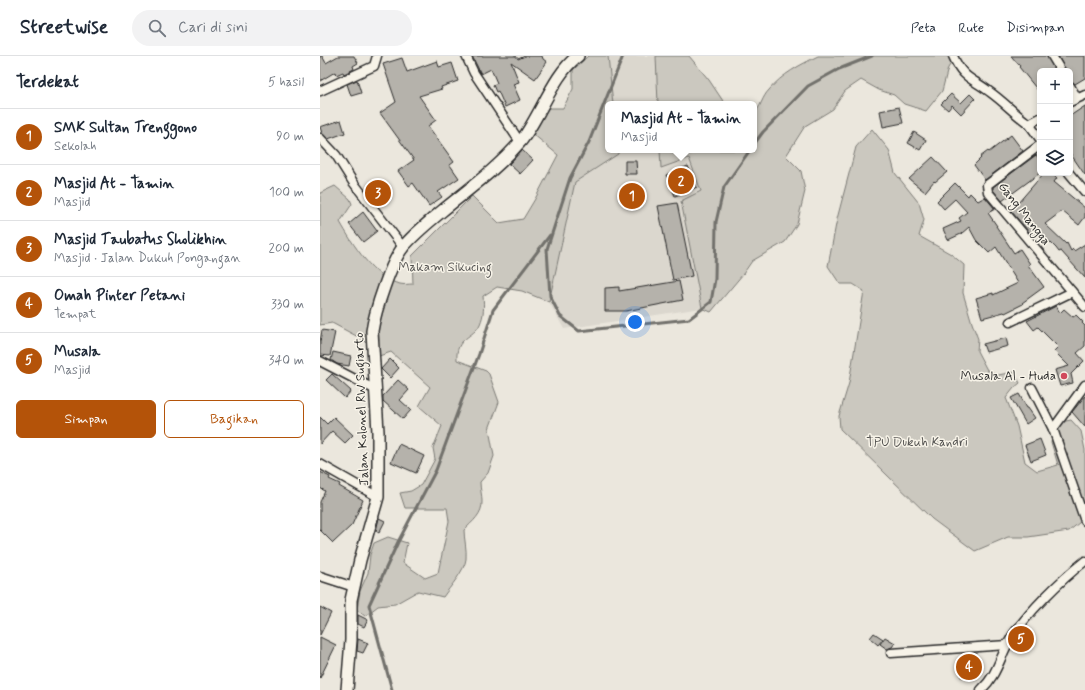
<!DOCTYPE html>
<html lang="id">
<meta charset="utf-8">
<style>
:root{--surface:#fff;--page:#f2f2f3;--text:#1f2937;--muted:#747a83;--line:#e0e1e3;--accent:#b45309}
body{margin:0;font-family:Mynerve,sans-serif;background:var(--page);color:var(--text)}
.controls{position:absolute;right:12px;top:12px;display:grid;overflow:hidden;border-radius:6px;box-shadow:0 2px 6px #0003}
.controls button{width:36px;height:36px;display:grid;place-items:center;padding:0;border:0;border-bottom:1px solid var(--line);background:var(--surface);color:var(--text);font:20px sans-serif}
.you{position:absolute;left:315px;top:266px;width:14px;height:14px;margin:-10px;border:3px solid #fff;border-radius:50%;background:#1a73e8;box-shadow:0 0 0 6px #1a73e833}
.badge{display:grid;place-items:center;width:26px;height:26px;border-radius:50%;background:var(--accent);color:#fff;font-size:13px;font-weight:700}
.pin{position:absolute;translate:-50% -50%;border:2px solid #fff;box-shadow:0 1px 4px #0006}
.popup{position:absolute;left:285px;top:45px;width:152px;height:52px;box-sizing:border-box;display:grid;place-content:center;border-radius:6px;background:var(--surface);filter:drop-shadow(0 1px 3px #0005);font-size:13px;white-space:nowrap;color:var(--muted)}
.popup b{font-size:15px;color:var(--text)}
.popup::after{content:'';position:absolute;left:50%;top:100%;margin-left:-8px;border:8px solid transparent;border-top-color:var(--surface)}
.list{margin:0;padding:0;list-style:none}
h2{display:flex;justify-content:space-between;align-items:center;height:52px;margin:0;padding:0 16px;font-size:17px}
h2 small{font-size:13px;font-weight:400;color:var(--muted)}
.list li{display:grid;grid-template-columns:26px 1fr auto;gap:12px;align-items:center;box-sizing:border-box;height:56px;padding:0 16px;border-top:1px solid var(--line)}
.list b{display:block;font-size:15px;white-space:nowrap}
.list p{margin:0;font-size:13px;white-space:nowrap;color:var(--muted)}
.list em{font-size:13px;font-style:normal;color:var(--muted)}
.actions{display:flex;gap:8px;padding:12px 16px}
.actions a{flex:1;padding:9px 0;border:1px solid var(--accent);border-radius:6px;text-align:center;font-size:14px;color:var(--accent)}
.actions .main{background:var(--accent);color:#fff}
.icon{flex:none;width:22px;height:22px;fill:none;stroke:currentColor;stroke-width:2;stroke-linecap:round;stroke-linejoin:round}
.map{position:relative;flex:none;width:765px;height:634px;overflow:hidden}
header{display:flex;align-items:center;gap:24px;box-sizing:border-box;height:56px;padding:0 20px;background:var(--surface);border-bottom:1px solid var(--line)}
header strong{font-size:19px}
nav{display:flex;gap:22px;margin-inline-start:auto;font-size:14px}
.search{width:280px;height:36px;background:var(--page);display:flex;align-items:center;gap:10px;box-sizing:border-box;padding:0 14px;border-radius:22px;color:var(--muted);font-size:15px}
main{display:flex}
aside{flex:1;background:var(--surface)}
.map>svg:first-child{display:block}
.built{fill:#dbd7ce}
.green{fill:#cbc8bf;stroke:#7b7a75}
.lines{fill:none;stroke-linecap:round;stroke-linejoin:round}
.stream{stroke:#72716c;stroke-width:3}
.building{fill:#b5b2ab;stroke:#2b2b2b}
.street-casing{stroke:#2b2b2b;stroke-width:11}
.secondary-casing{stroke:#2b2b2b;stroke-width:14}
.street{stroke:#f7f3e8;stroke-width:8}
.secondary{stroke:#f7f3e8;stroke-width:11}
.poi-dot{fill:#d1495b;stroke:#f7f3e8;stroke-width:1.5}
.labels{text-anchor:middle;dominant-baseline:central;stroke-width:3;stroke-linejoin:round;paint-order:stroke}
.street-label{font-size:13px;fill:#2b2b2b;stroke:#f7f3e8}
.park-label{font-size:13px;fill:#535250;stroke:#f7f3e8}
.poi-label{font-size:13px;fill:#2b2b2b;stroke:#f7f3e8;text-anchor:end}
</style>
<header>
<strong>Streetwise</strong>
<div class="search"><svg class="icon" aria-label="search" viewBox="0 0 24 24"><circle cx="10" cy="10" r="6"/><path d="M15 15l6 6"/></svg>Cari di sini</div>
<nav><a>Peta</a><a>Rute</a><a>Disimpan</a></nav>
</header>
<main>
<aside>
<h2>Terdekat<small>5 hasil</small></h2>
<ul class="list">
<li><span class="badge">1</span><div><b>SMK Sultan Trenggono</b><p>Sekolah</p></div><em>90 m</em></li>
<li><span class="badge">2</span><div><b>Masjid At - Tamin</b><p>Masjid</p></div><em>100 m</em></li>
<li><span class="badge">3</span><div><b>Masjid Taubatus Sholikhin</b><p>Masjid · Jalan Dukuh Pongangan</p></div><em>200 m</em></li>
<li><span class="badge">4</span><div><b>Omah Pinter Petani</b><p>Tempat</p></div><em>330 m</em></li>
<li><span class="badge">5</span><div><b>Musala</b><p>Masjid</p></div><em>340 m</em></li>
</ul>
<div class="actions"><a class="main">Simpan</a><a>Bagikan</a></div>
</aside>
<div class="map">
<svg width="765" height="634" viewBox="0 0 765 634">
<rect width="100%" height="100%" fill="#ebe7dd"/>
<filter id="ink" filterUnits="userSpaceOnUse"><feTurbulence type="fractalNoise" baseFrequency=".025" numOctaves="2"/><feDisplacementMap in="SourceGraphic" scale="8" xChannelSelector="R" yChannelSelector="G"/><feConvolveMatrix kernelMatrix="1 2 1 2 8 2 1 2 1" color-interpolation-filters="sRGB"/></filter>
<g filter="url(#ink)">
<g class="built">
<polygon points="288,0 336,0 338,48 293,48"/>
<polygon points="298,94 340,94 341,112 368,101 381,135 361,146 382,252 244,273 229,246 255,126 298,98"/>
</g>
<g class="green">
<path d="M268,0H288L293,48H288V94H298V98L255,126L229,246L202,235L177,231L163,240C164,250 164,259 160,268C154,282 135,281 137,304L166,315L169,318L179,346L169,373L174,400L168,417L160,426C160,433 162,439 162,445C163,458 152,466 144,474C144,483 147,493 146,503C145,514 130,531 123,541L98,535L75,548L58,550L45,560L37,554L40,535L48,517L50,499L54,487L68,481L87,487L83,507L105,522L118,517L129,465L127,452H85L80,437L91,435L101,429L115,403L113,392L122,370L99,350L110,331L71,296L59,300L42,283L12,267L0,269V137L15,130L30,143L32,148L20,166C32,187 54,223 80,228C84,229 88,228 93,228L92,200L152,140L179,167L203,163L215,143L238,99L213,78L228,52H243L253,33V14Z"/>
<polygon points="336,0 369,0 389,24 403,45 401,48 338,48"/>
<path d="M498,0H636L628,12L622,35L606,55L584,48L574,39L559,34L541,24L525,35L513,53L485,70L466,100L481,115L485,135L477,168L465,186L432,205L423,218L391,256L382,252L361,145L381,135L369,102L341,112L340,94H434V58C441,51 442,41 449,34C462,18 480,9 498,0Z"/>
<polygon points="552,73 569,94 575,117 599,147 604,164 599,180 631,198 644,209 643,237 652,267 658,283 657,295 667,314 678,319 694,316 700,327 694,332 686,342 697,370 705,406 717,415 738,409 731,386 741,366 751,364 761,375 765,394 765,462 749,475 708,481 688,481 655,495 612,463 520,373 519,360 529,327 544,235 533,228 520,228 508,210 517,163 536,91"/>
</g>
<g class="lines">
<g class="stream">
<polyline points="303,0 269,86 250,122 227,193 230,240 240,260 259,275 369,263 391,246 395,223 396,166 404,131 430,94"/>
<polyline points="434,88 443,76 488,30 519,13 552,0"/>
<polyline points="72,634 49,549 78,486 116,414 159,298 173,254 230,179"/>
</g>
</g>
<g class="building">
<polygon points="0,0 2,0 6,7 18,0 34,0 38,7 33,10 34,13 24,18 23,16 16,19 15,16 0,25"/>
<polygon points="152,0 196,0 198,3 205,0 222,0 223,3 227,6 215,23 191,6 199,26 193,28 200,44 185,51 178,35 176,36 173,29 177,27 171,13 161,18"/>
<polygon points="691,0 727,0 735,15 720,15 720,37 699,11 700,10"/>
<polygon points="738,0 765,0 765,22 755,28 750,25 750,15 746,15"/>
<polygon points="82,2 87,16 117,5 119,11 132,7 138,25 121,31 122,33 99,40 116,64 108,70 134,106 130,109 139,122 118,136 122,141 109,150 93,127 89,130 78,115 94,104 60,57 76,46 63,8"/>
<polygon points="37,24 41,37 31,40 27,28"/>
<polygon points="631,38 641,47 650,38 655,43 641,58 632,49 628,54 621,48"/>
<polygon points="765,50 765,119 750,97 750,60"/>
<polygon points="579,51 583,67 563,71 560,55"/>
<polygon points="21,64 25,77 8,83 2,77 0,71"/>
<polygon points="594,76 606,84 600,94 588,87"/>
<polygon points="691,79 703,95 665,124 654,109 661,102 660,101 668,95 669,96"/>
<polygon points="202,94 213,104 200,118 189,108"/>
<polygon points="716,99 720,104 720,117 682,145 673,134 673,131"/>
<polygon points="613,101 627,116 615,126 614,125 605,136 589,123"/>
<polygon points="305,105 316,105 317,118 305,118"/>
<polygon points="368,110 377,131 355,140 346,119"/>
<polygon points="724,117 731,117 737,122 734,126 765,152 765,161 759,169 742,155 725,168 746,188 747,187 751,195 753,193 754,195 765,188 765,222 741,195 739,196 736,192 721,177 715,183 691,155"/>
<polygon points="62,125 71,139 56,147 46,134"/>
<polygon points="635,127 648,140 650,137 658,145 665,141 675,153 668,157 677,170 676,170 694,197 700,193 710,208 708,209 724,231 702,247 703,248 685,257 684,256 662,262 656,242 673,237 673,239 698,227 676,191 669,197 656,184 649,171 641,178 628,184 623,173 641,165 639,162 647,156 635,143 624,153 617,145"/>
<polygon points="357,147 372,220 353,224 338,150"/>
<polygon points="43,156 57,175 43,186 29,168"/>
<polygon points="359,225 363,244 306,255 285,255 285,232 299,231 299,235"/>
<polygon points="736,250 740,257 744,253 753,261 756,259 763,266 762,267 765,270 765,290 757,297 764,305 751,318 753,327 740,330 735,314 749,310 734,295 738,291 718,271 714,274 707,265"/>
<polygon points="2,274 15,276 10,300 0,299 0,286"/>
<polygon points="686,282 688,290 666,296 663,288"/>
<polygon points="13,296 31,300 29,310 17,308 11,304"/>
<polygon points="70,303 79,312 70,322 61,313"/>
<polygon points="12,318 31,335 25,342 6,324"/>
<polygon points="78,324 89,334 80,344 91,354 83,363 63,345 63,340"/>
<polygon points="699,338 707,352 708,352 715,362 706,368 691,342"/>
<polygon points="765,340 765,371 752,356"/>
<polygon points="0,361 7,368 14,361 33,379 25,387 12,375 0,388"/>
<polygon points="720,383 726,399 711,405 705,389"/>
<polygon points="79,388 104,400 96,417 71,406"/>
<polygon points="0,416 10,421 9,423 20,428 19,430 43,444 32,469 13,487 0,474 0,446 5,435 0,432"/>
<polygon points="59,462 65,465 59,477 56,475"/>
<polygon points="0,551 11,557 0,579"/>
<polygon points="38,559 48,564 44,571 38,568"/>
<polygon points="554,577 563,583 558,589 550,582"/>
<polygon points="701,577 706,577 707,588 697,589 696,585"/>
<polygon points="0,581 16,589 0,622"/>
<polygon points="565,581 575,587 572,591 567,593 560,588"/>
<polygon points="38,583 48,587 43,597 37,595"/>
<polygon points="641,601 656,601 657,620 641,621"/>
</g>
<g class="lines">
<defs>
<g id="street">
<polyline points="146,0 154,17 200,86"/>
<path d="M633,0C643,23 652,22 670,36C684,46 695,58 709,68"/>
<polyline points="732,0 741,15"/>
<polyline points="750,30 757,42"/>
<polyline points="0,35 54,10 57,0"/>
<polyline points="750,46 765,39"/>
<polyline points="720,62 709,68 720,83"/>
<polyline points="0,82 16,99 33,126 83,191"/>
<polyline points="720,89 667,129 668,136 765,251"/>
<polyline points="749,117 765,136"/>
<polyline points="690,266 752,236"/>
<polyline points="0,305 56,334"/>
<polyline points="765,329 733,373 765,465"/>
<polyline points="712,332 733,373"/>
<polyline points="0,408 58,441"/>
<polyline points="0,520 34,531"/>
<polyline points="571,597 687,589"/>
<path d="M661,634C678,618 680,600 691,582C708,556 741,524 765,505"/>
</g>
<path id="secondary" d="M27,634L31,584V544L40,504L58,441V376L52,275C55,255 71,205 84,190C95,177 109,166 122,155C149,133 178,112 201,85C220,61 234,17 258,0"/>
</defs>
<use href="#street" class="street-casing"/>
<use href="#secondary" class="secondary-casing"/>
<use href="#street" class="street"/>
<use href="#secondary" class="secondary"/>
</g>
</g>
<circle class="poi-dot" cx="744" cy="320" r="4"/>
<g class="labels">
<g class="street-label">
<text transform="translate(704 158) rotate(52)">Gang Mangga</text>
<text transform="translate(42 353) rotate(-92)">Jalan Kolonel RW Sugiarto</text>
</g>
<g class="park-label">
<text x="125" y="211">Makam Sikucing</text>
<text x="597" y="386">TPU Dukuh Kandri</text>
</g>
<g class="poi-label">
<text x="736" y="320">Musala Al - Huda</text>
</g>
</g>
</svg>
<div class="controls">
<button>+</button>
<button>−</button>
<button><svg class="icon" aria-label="layers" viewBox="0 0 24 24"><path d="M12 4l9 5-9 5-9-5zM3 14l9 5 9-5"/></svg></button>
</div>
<div class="you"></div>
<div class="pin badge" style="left:312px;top:140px">1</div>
<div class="pin badge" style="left:361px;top:125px">2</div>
<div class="popup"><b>Masjid At - Tamin</b>Masjid</div>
<div class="pin badge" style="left:58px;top:137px">3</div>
<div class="pin badge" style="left:649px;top:611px">4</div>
<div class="pin badge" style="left:701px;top:583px">5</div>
</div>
</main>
